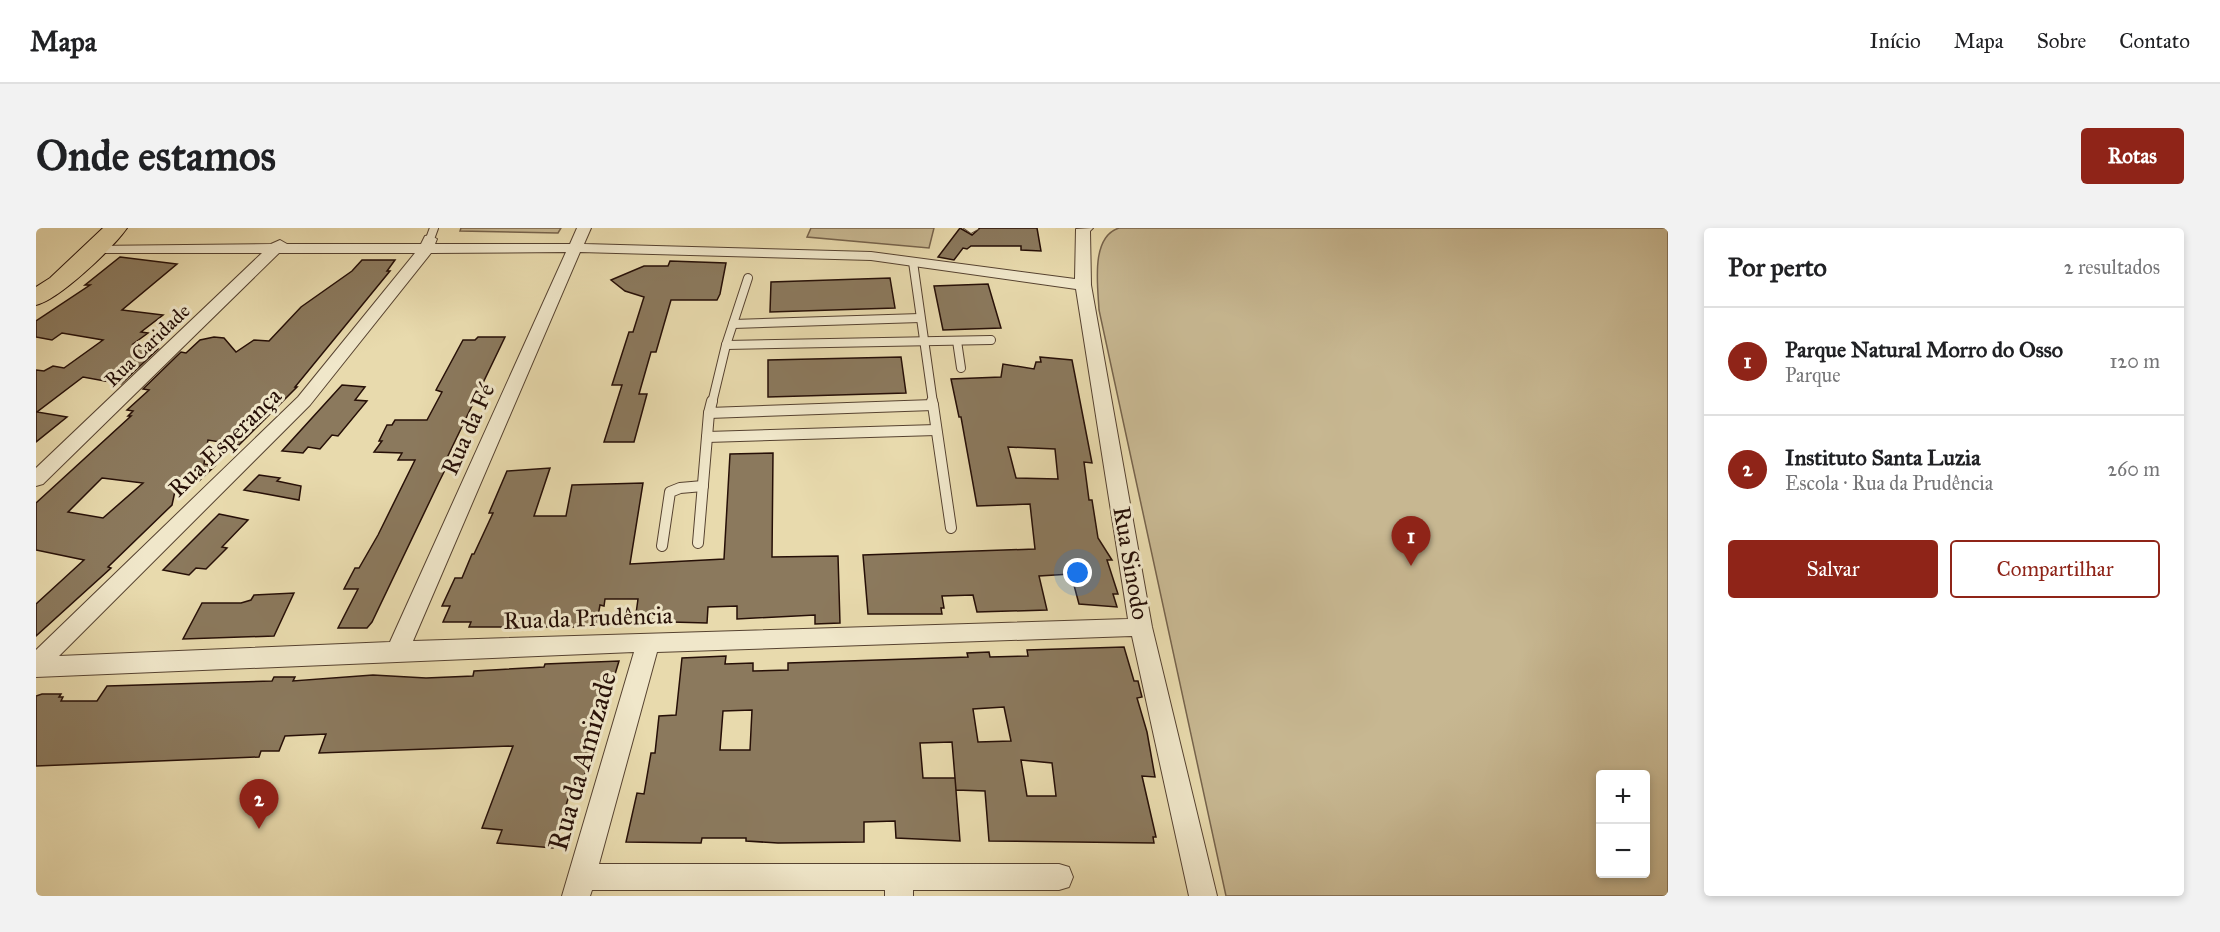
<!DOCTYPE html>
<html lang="pt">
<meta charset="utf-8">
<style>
:root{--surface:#fff;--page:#f2f2f2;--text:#202124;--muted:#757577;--line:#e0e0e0;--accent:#8f2418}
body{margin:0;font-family:"IM FELL Great Primer",serif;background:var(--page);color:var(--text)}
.controls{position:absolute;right:18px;bottom:18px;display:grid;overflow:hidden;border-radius:6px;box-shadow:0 3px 9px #0003}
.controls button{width:54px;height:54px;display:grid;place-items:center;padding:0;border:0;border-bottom:2px solid var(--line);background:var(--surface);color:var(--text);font:30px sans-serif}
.you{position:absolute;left:1042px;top:345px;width:21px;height:21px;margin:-15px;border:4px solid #fff;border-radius:50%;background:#1a73e8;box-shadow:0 0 0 9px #1a73e833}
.badge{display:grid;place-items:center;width:39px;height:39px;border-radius:50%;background:var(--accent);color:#fff;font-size:20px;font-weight:700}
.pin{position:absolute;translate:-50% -50px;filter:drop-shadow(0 2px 3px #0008)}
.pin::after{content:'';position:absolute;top:32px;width:21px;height:18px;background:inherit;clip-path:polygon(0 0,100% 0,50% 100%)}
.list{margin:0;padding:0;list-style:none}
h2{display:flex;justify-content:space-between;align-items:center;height:78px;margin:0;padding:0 24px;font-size:26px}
h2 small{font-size:20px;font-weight:400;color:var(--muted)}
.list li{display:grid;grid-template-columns:39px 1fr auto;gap:18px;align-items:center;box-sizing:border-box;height:108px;padding:0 24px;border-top:2px solid var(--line)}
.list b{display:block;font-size:22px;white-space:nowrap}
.list p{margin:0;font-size:20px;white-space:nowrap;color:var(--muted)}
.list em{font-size:20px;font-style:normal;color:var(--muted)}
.actions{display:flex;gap:12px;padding:18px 24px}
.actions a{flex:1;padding:14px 0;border:2px solid var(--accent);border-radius:6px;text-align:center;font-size:21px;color:var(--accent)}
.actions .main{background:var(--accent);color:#fff}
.map{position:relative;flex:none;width:1632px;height:668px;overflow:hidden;border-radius:6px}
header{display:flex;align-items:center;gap:36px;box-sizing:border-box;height:84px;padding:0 30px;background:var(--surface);border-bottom:2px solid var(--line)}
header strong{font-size:28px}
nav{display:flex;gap:33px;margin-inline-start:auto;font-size:21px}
.intro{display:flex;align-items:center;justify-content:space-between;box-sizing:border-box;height:144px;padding:0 36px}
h1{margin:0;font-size:42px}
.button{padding:15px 27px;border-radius:6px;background:var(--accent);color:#fff;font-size:21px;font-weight:700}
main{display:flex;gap:36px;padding:0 36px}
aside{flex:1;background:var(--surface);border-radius:6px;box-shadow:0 3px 9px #0003}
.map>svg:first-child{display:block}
.green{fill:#c7b791;stroke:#76634c;stroke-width:1.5;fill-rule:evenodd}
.building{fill:#8b795d;stroke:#260f07;stroke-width:1.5;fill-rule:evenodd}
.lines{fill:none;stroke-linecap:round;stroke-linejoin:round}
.lane-far1-casing{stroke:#564230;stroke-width:10}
.lane-casing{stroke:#564230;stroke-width:12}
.street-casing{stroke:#564230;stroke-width:2}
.primary-casing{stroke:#260f07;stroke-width:2}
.lane-far1{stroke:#f0e7ca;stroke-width:8}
.lane{stroke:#f0e7ca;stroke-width:10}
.street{fill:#f0e7ca;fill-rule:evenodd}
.primary{fill:#e8daad;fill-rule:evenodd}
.labels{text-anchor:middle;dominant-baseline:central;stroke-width:6;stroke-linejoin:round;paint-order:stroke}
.far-street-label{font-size:20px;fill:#260f07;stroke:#f0e7ca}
.street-label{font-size:24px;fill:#260f07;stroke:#f0e7ca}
.near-street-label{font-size:28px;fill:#260f07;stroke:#f0e7ca}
</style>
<header>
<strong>Mapa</strong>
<nav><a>Início</a><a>Mapa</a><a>Sobre</a><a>Contato</a></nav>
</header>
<div class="intro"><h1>Onde estamos</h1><a class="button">Rotas</a></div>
<main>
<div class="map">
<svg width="1632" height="668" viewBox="0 0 1632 668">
<rect width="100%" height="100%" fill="#e8daad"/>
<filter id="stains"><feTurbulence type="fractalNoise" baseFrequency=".00333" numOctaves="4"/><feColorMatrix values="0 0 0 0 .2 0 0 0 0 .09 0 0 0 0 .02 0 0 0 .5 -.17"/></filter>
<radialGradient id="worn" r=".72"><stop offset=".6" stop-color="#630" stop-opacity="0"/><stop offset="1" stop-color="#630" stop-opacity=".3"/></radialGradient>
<g class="green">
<polygon points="425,0 525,0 522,5 424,3"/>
<polygon points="775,0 898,0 893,20 771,9"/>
<path d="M1083,0H1632V668H1190L1063,82C1062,59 1054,9 1083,0ZM1564,546H1610V646H1564Z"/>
</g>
<g class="building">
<polygon points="924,0 936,7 944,0 1001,0 1005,23 985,22 985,18 935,18 931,21 927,20 918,32 902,29"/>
<polygon points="84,29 141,36 86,82 127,87 105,104 112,105 97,116 122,121 85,156 47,149 1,184 31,189 0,214 0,142 8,143 17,138 28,140 67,112 26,105 16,112 0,109 0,93 54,57 49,57"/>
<path d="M326,32H359L351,43H354L259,159H261L203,217L172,212L168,236L179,238L163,253L142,249L136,277L72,339L75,340L0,408V376L48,332L0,322V275L95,188H92L97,183L91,182L113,162L107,161L145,124L150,125L164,112L178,109L188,110L200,124L218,112L233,113L265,79L316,43ZM66,250L107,255L67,290L32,284Z"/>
<polygon points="634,33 690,35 684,66 681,72 635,72 620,124 615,124 603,166 611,166 598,214 568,214 586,157 576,157 593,104 597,104 608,69 589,63 575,52 608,38 632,38"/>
<polygon points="854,50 859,80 734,84 735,54"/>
<polygon points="952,56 965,100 907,102 898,58"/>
<polygon points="442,109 469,109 409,234 413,234 403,254 336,394 331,400 302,400 322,361 308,361 319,340 323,340 342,307 379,232 362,232 366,225 338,224 346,213 343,213 351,197 356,197 359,192 391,192 406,164 400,162 427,112 439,112"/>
<polygon points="865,129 870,165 732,169 732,132"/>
<path d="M1004,129L1036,132L1056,235L1048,234L1053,272H1056L1062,310L1076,332H1071L1082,366H1077L1081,379L1043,376L1035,346L1003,348L1011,382L941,384L937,367L906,368L908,380H905L906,386H832L827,327L999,321L994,276L941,278L925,189H923L915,151L965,149L967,136L998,141L1000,134H1005ZM972,219L1019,221L1022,251L980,250Z"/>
<polygon points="306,157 329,159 319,172 331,173 302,208 296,207 284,221 272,219 267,225 246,223"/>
<polygon points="737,225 736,329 802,328 804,395 779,396 779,387 701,391 701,378 672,379 671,395 599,393 602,371 569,371 568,378 564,377 560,399 433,399 435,394 407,394 414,378 406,378 419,350 426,350 436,326 438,326 457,285 453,285 471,243 514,240 498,288 530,288 536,257 607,255 594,336 688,331 694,226"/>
<polygon points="223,247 244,250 241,253 265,258 263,272 208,262"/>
<polygon points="183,286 212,292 186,319 191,320 170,341 160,340 153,347 127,342"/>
<polygon points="258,365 238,408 147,411 166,375 205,375 215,372 218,367"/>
<path d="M1088,419L1098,453H1102L1106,469L1101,470L1111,504L1119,549L1106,548L1120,609H1117L1118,615L953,613L949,563L920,562L916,514L884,515L887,550H919L924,613L860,610L859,593L828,594V614L742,615L710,613V610H666L665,615L590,614L601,565L608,566L615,525H619L623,488L640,487L646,430L690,428L689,436L717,435V443L752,442V435L932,429L931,425L953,424L954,429L992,428L991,422ZM968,479L975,513L942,514L937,481ZM716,482L714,522H684L687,483ZM985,532L1016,535L1020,568H991Z"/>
<polygon points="583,433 548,549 539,548 517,620 461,615 466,602 446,600 477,518 283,525 290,506 249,508 243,523 225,523 223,529 0,538 0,468 6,466 25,466 23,469 27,469 25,473 61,473 71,458 236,453 238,449 259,449 257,453 337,447 390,450 437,448 438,443 508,439 509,436"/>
</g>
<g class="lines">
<defs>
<g id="lane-far1">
<polyline points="394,11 398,0"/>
<polyline points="877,34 897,175"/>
<polyline points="697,96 884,90"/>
<polyline points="921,113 925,140"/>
<polyline points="690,117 955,112"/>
<polyline points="676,175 690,117 712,50"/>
</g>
<g id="lane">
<polyline points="676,173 673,185 897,177 896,173"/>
<polyline points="897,177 915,300"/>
<polyline points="671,209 900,202"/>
<polyline points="662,315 673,185"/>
<polyline points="626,318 634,264 644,260 667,258"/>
</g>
<g id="street">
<path d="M541,0H555L548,16L835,24L1039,51L1040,1L1057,0L1054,3L1055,57L1116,399L1181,668H1153L1096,408L621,424L563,636H1023L1033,639L1037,649L1033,659L1023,662H877V668H849V662H556L554,668H526L598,424L0,449V422L262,169L379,25H243L7,256L0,258V240L226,25H60L53,21L55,18L235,16L244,12L251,16H385L389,8L394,7L401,11L399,16H534ZM530,24L354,414L23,428L274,177L395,25ZM544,24L835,32L1040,61L1092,391L377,413Z"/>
<polygon points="928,0 942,0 942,1 935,5"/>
</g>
<path id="primary" d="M67,0H91C77,20 23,72 0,77V59L14,50Z"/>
</defs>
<use href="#lane-far1" class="lane-far1-casing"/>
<use href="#lane" class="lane-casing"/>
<use href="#street" class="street-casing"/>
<use href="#primary" class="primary-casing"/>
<use href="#lane-far1" class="lane-far1"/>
<use href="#lane" class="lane"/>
<use href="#street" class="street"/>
<use href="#primary" class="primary"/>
</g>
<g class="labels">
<g class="far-street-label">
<text transform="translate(111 117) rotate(-44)">Rua Caridade</text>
</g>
<g class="street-label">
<text transform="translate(432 201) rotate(-66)">Rua da Fé</text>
<text transform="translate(189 214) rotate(-44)">Rua Esperança</text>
<text transform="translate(1095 335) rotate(80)">Rua Sinodo</text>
<text transform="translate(552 390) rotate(-2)">Rua da Prudência</text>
</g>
<g class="near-street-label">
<text transform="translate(546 533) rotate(-74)">Rua da Amizade</text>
</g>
</g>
<rect width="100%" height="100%" filter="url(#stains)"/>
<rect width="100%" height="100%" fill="url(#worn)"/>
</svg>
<div class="controls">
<button>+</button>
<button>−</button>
</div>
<div class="you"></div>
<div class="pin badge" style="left:1375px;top:338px">1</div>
<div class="pin badge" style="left:223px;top:601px">2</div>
</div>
<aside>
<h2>Por perto<small>2 resultados</small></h2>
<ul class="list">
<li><span class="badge">1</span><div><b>Parque Natural Morro do Osso</b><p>Parque</p></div><em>120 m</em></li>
<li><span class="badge">2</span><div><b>Instituto Santa Luzia</b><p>Escola · Rua da Prudência</p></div><em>260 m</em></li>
</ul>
<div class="actions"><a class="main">Salvar</a><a>Compartilhar</a></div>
</aside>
</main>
